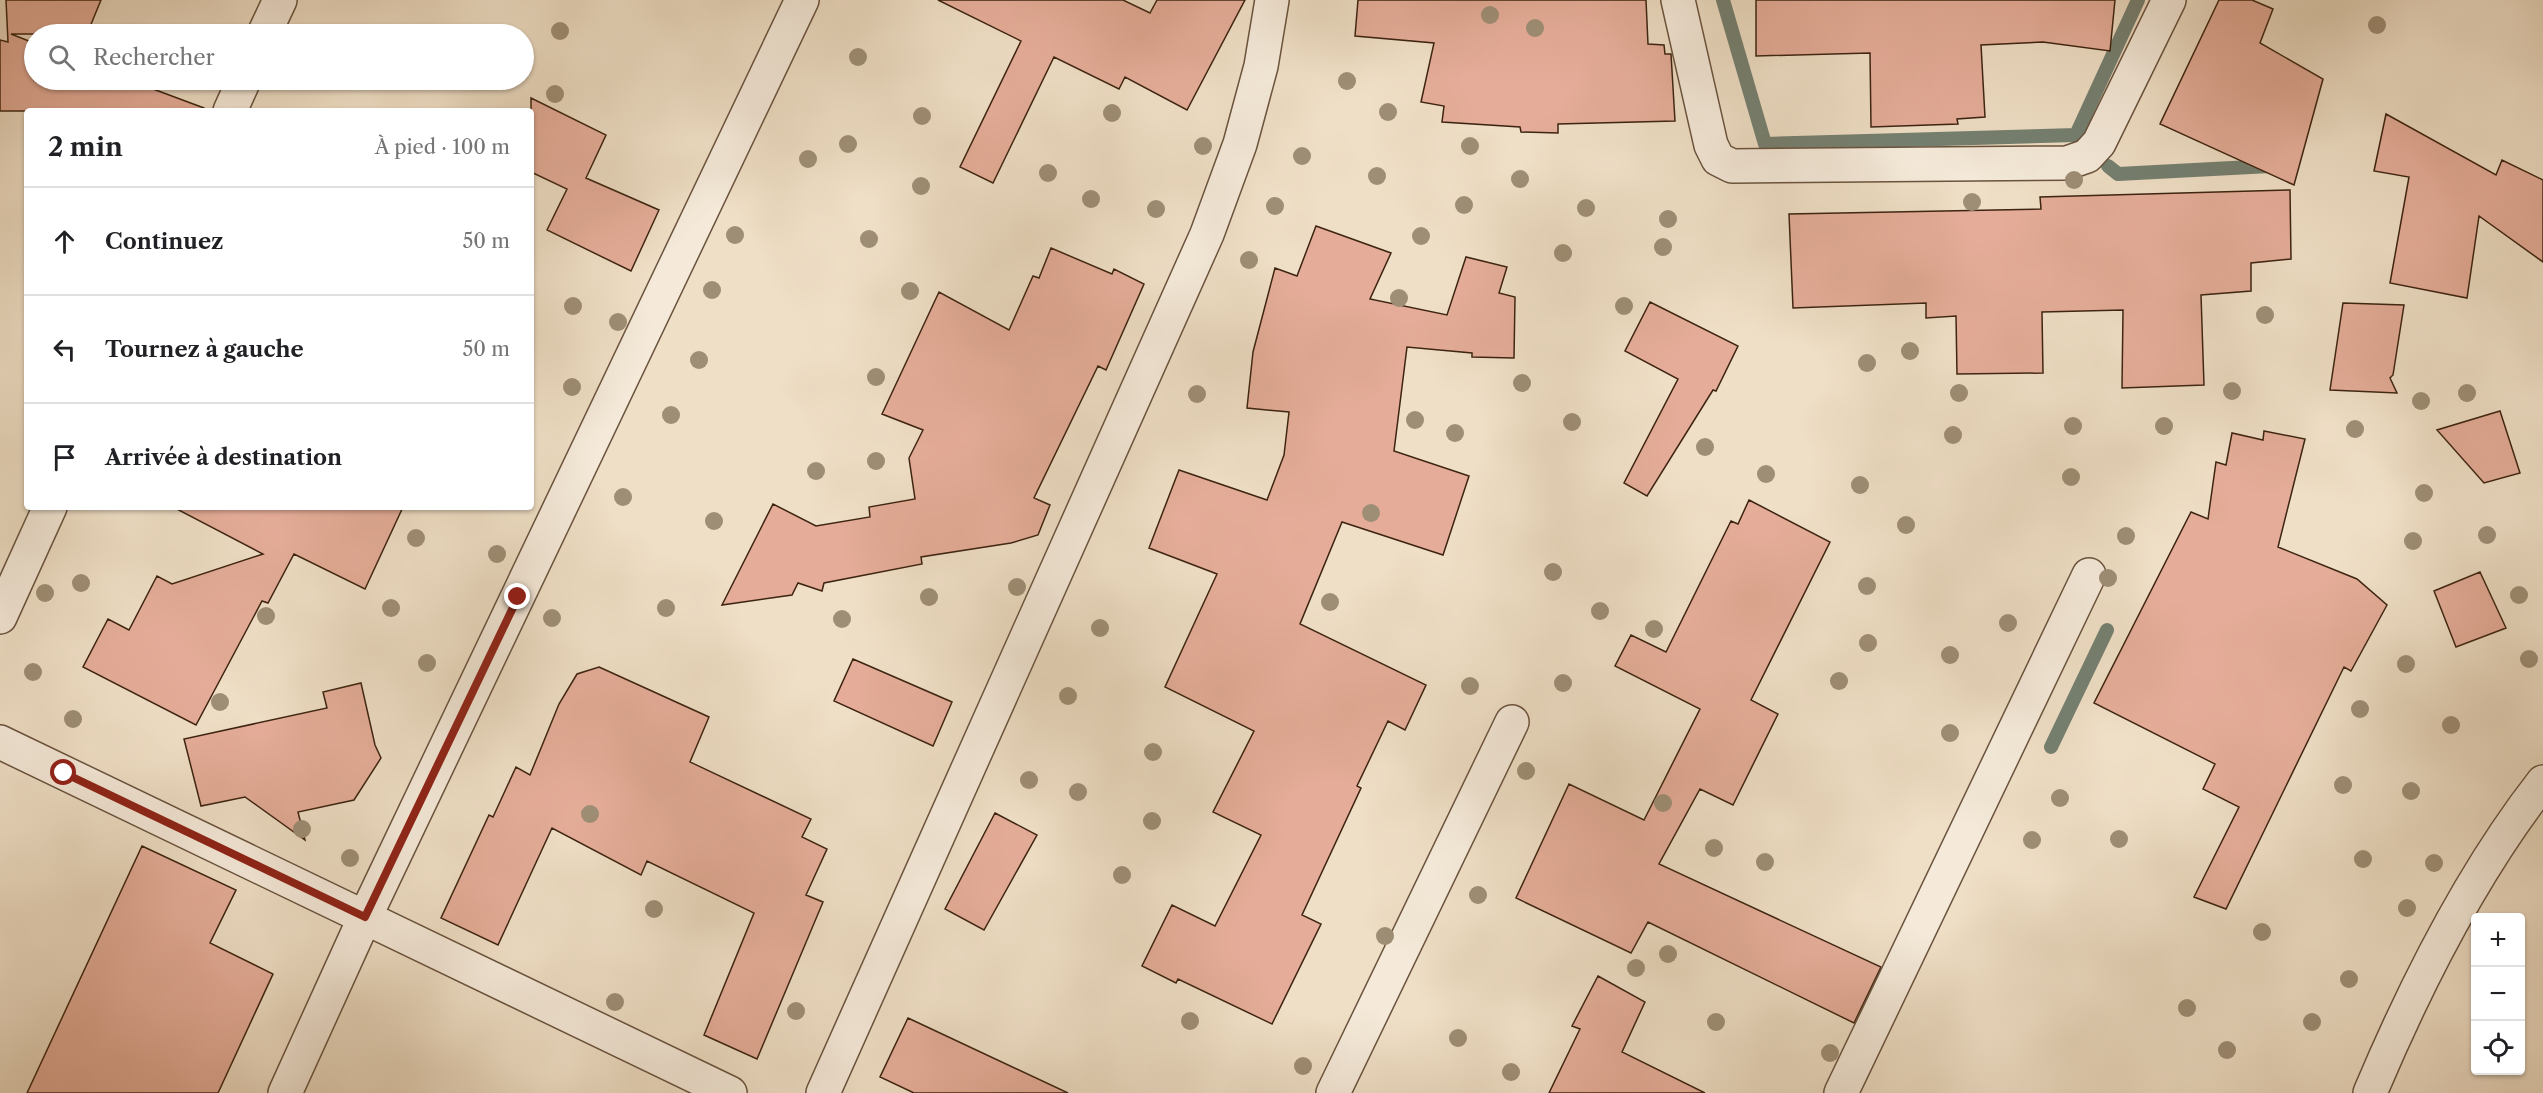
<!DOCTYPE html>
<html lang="fr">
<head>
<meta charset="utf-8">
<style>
	:root { --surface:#fff; --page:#f6f6f6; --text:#202124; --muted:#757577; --line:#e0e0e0 }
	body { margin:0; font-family:"Libre Caslon Text",serif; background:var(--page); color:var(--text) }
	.controls { position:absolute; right:18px; bottom:18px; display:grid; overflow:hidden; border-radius:6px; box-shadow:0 2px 4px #0004 }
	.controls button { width:54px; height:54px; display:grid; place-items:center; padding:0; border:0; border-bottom:2px solid var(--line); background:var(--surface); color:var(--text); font:30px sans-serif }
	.stop { position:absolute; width:18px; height:18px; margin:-14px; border:4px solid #8f2418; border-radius:50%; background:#fff }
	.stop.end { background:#8f2418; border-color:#fff; box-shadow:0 2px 6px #0008 }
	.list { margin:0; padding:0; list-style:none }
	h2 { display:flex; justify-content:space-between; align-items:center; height:78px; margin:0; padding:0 24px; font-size:26px }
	h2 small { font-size:20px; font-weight:400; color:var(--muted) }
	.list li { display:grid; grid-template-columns:39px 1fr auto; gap:18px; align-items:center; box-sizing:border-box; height:108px; padding:0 24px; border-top:2px solid var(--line) }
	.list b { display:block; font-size:22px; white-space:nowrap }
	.list em { font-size:20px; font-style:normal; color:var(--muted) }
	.icon { flex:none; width:33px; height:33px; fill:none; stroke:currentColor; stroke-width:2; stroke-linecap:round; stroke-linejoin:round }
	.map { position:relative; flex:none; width:2543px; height:1093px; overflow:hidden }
	.search { position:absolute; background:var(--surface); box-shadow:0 2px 4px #0004; left:24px; top:24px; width:510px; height:66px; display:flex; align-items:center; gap:15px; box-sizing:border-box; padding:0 21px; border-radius:33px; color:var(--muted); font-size:22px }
	.panel { position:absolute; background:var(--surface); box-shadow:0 2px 4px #0004; left:24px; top:108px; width:510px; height:402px; border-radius:6px }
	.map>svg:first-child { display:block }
</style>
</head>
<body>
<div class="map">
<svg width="2543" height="1093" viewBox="0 0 2543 1093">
	<rect width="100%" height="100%" fill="#efdfc6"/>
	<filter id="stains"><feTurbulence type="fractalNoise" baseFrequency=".00333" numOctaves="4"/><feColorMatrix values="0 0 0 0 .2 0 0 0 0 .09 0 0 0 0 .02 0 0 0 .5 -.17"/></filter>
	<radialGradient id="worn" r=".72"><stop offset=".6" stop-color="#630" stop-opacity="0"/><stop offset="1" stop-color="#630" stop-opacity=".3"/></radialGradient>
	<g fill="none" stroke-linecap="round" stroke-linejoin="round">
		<path stroke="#758071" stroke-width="14" d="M1723 0 1765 144 2076 135 2138 0
			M2108 166 2118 174 2270 166
			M2051 747 2107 630"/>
	</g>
	<path fill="#e5ad99" stroke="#3d2411" stroke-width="1.5" d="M6 0H101L87 34H11L34 43V80H129L204 108 203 111H0V40L8 42Z
		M938 0H1123L1150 13 1157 0H1245L1187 110 1125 77 1119 89 1054 57 993 183 960 167 1021 41Z
		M1358 0H1646L1648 44 1664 45 1665 54H1671L1675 121 1558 124V133L1521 132 1520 127 1442 122 1444 106 1421 102 1434 43 1355 36Z
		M1756 0H2115L2110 51 2043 42 1981 45 1985 117 1957 119 1958 124 1871 127 1870 53 1756 56Z
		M2219 0H2252L2273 9 2260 43 2323 79 2294 185 2160 124Z
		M531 98 606 135 586 178 659 210 631 271 547 230 567 189 531 172Z
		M2386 114 2496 175 2502 160 2543 180V262L2479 216 2467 298 2390 283 2409 177 2374 171Z
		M2290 190 2291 259 2251 263V291L2201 295 2204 385 2122 388 2123 310 2042 312 2043 373 1957 374 1956 316 1926 318V303L1793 308 1789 214 2041 209 2040 197Z
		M1316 226 1391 253 1370 299 1447 315 1466 257 1507 267 1499 293 1515 297 1514 358 1472 357V353L1407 347 1394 451 1469 476 1443 555 1342 522 1300 624 1426 685 1405 730 1388 721 1357 786 1361 788 1302 915 1321 924 1272 1024 1178 979 1176 983 1142 966 1172 905 1215 926 1261 835 1213 812 1254 731 1165 687 1217 574 1149 548 1179 470 1267 500 1284 455 1289 412 1247 408 1253 352 1275 268 1297 276Z
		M1051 248 1112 274 1114 269 1144 284 1106 370 1098 366 1034 498 1050 505 1038 535 1011 543 921 557 922 564 824 583 822 591 798 583 792 595 722 605 773 504 816 526 870 517 869 507 915 499 909 458 923 430 882 414 939 292 1009 330 1033 276 1039 278Z
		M1650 302 1738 346 1716 391 1713 390 1647 496 1624 483 1678 379 1625 351Z
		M2343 303 2404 305 2393 375 2390 378 2397 393 2330 390Z
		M2500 411 2520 473 2484 483 2437 430Z
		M2264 431 2305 439 2278 547 2357 579 2387 605 2351 671 2344 667 2226 909 2194 897 2239 807 2203 789 2215 764 2094 703 2191 512 2208 519 2216 462 2226 465 2232 433 2263 440Z
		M1749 500 1830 542 1751 700 1778 714 1733 805 1700 789 1659 864 1881 967 1854 1023 1648 922 1631 953 1516 898 1569 784 1644 820 1700 709 1615 666 1631 635 1666 652 1731 521 1738 524Z
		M173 507H403L365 589 294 554 268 603 262 601 196 725 83 667 108 619 129 630 157 576 172 584 263 554Z
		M2480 572 2506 628 2456 647 2434 591Z
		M853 659 952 702 933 746 834 701Z
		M599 667 709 717 690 762 811 819 802 837 827 849 806 895 823 902 757 1059 704 1035 754 913 647 861 641 875 552 828 498 945 441 918 489 815 493 817 516 767 530 775 559 704 577 674Z
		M361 683 375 745 381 758 354 800 298 812 305 840 245 797 201 806 184 739 327 708 323 692Z
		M995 813 1037 835 984 930 945 909Z
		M142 846 236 890 210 943 273 974 218 1093H27Z
		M1598 976 1645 1002 1622 1052 1705 1093H1549L1580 1029 1572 1026Z
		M908 1018 1068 1093H914L880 1077Z"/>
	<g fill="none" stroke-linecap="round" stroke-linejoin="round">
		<g stroke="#6a533e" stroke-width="36">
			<path id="minor" d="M1678 0 1711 145 1718 159 1732 166 2067 163 2087 156 2099 143 2169 0
				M264 34 280 0
				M230 111 244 80
				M0 617 50 507
				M0 742 730 1093
				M285 1093 365 917 802 0
				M823 1093 1207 234 1240 144 1261 66 1272 0
				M1333 1093 1512 722
				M1841 1093 2089 575
				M2370 1093C2415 986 2471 874 2543 782"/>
		</g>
		<use href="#minor" stroke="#f5eada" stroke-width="33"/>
	</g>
	<g fill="#9e8e75">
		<circle cx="1490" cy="15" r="9"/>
		<circle cx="2377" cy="25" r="9"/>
		<circle cx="1535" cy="28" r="9"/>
		<circle cx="560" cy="31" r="9"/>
		<circle cx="858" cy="57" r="9"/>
		<circle cx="1347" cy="81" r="9"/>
		<circle cx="555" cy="94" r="9"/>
		<circle cx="1388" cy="112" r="9"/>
		<circle cx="1112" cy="113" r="9"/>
		<circle cx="922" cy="116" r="9"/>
		<circle cx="848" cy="144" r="9"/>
		<circle cx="1203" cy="146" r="9"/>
		<circle cx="1470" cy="146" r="9"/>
		<circle cx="1302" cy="156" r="9"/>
		<circle cx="808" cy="159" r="9"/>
		<circle cx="1048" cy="173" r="9"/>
		<circle cx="1377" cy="176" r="9"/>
		<circle cx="1520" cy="179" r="9"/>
		<circle cx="2074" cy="180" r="9"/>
		<circle cx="921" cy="186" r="9"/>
		<circle cx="1091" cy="199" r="9"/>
		<circle cx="1972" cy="202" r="9"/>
		<circle cx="1464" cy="205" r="9"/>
		<circle cx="1275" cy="206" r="9"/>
		<circle cx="1586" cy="208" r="9"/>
		<circle cx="1156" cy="209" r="9"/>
		<circle cx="1668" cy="219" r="9"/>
		<circle cx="735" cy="235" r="9"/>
		<circle cx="1421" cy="236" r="9"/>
		<circle cx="869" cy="239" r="9"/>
		<circle cx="1663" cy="247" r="9"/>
		<circle cx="1563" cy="253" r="9"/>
		<circle cx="1249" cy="260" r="9"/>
		<circle cx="712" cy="290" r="9"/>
		<circle cx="910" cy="291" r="9"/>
		<circle cx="1399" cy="298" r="9"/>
		<circle cx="573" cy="306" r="9"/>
		<circle cx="1624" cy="306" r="9"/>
		<circle cx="2265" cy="315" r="9"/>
		<circle cx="618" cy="322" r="9"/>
		<circle cx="1910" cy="351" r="9"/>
		<circle cx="699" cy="360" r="9"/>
		<circle cx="1867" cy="363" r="9"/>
		<circle cx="876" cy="377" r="9"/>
		<circle cx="1522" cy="383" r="9"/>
		<circle cx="572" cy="387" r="9"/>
		<circle cx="2232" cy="391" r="9"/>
		<circle cx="1959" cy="393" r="9"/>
		<circle cx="2467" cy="393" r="9"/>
		<circle cx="1197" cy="394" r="9"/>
		<circle cx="2421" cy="401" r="9"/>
		<circle cx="671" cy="415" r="9"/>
		<circle cx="1415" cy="420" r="9"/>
		<circle cx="1572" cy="422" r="9"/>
		<circle cx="2073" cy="426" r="9"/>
		<circle cx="2164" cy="426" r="9"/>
		<circle cx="2355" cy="429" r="9"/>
		<circle cx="1455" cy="433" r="9"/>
		<circle cx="1953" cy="435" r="9"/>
		<circle cx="1705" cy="447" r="9"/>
		<circle cx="876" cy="461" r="9"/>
		<circle cx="816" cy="471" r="9"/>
		<circle cx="1766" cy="474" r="9"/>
		<circle cx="2071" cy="477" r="9"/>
		<circle cx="1860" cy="485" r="9"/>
		<circle cx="2424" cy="493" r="9"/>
		<circle cx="623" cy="497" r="9"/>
		<circle cx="1371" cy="513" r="9"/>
		<circle cx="714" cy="521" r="9"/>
		<circle cx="1906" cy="525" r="9"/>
		<circle cx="2487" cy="535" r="9"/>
		<circle cx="2126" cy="536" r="9"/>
		<circle cx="416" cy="538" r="9"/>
		<circle cx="2413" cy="541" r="9"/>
		<circle cx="497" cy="554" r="9"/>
		<circle cx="1553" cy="572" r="9"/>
		<circle cx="2108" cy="578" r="9"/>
		<circle cx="81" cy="583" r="9"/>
		<circle cx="1867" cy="586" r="9"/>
		<circle cx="1017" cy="587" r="9"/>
		<circle cx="45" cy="593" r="9"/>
		<circle cx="2519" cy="595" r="9"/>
		<circle cx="929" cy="597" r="9"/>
		<circle cx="1330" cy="602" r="9"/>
		<circle cx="391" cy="608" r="9"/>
		<circle cx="666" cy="608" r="9"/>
		<circle cx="1600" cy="611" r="9"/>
		<circle cx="266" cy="616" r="9"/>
		<circle cx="552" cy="618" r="9"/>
		<circle cx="842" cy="619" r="9"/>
		<circle cx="2008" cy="623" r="9"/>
		<circle cx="1100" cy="628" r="9"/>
		<circle cx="1654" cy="629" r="9"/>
		<circle cx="1868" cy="643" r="9"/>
		<circle cx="1950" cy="655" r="9"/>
		<circle cx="2529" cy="659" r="9"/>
		<circle cx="427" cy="663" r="9"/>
		<circle cx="2406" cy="664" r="9"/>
		<circle cx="33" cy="672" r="9"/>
		<circle cx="1839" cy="681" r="9"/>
		<circle cx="1563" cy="683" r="9"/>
		<circle cx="1470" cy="686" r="9"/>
		<circle cx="1068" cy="696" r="9"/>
		<circle cx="220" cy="702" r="9"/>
		<circle cx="2360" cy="709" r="9"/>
		<circle cx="73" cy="719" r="9"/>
		<circle cx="2451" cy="725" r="9"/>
		<circle cx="1950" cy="733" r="9"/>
		<circle cx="1153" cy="752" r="9"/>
		<circle cx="1526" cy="771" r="9"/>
		<circle cx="1029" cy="780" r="9"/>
		<circle cx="2343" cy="785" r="9"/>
		<circle cx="2411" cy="791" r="9"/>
		<circle cx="1078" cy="792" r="9"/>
		<circle cx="2060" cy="798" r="9"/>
		<circle cx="1663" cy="803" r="9"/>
		<circle cx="590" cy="814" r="9"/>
		<circle cx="1152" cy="821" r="9"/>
		<circle cx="302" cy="829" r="9"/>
		<circle cx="2119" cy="839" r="9"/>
		<circle cx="2032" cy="840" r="9"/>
		<circle cx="1714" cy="848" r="9"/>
		<circle cx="350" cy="858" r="9"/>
		<circle cx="2363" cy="859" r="9"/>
		<circle cx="1765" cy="862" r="9"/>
		<circle cx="2434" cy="863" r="9"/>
		<circle cx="1122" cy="875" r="9"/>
		<circle cx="1478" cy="895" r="9"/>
		<circle cx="2407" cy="908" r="9"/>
		<circle cx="654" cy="909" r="9"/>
		<circle cx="2262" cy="932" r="9"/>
		<circle cx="1385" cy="936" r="9"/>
		<circle cx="1668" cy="954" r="9"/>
		<circle cx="1636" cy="968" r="9"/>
		<circle cx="2349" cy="979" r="9"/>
		<circle cx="615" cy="1002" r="9"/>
		<circle cx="2187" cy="1008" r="9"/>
		<circle cx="796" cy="1011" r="9"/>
		<circle cx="1190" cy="1021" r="9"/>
		<circle cx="1716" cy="1022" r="9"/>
		<circle cx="2312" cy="1022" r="9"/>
		<circle cx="1458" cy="1038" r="9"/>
		<circle cx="2227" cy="1050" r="9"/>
		<circle cx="1830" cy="1053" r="9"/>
		<circle cx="1303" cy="1066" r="9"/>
		<circle cx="1511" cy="1072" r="9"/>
	</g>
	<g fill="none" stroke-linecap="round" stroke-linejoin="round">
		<path stroke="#8f2418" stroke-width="8" d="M64 773 365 917 518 597"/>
	</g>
	<rect width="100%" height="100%" filter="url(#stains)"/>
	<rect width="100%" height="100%" fill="url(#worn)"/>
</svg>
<div class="controls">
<button>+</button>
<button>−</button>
<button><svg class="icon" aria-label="locate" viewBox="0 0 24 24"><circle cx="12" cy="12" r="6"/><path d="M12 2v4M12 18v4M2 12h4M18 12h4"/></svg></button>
</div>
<div class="stop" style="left:64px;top:773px"></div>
<div class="stop end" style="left:518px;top:597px"></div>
<div class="search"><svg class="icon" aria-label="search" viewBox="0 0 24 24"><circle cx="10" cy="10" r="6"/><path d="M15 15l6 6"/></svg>Rechercher</div>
<section class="panel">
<h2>2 min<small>À pied · 100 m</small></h2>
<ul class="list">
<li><svg class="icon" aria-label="ahead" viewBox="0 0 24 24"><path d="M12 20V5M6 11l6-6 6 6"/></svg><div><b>Continuez</b></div><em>50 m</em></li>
<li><svg class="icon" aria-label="left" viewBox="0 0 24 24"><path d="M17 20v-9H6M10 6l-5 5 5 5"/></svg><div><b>Tournez à gauche</b></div><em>50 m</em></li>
<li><svg class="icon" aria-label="arrive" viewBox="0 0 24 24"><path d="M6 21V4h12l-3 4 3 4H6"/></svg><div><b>Arrivée à destination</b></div></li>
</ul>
</section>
</div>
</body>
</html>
